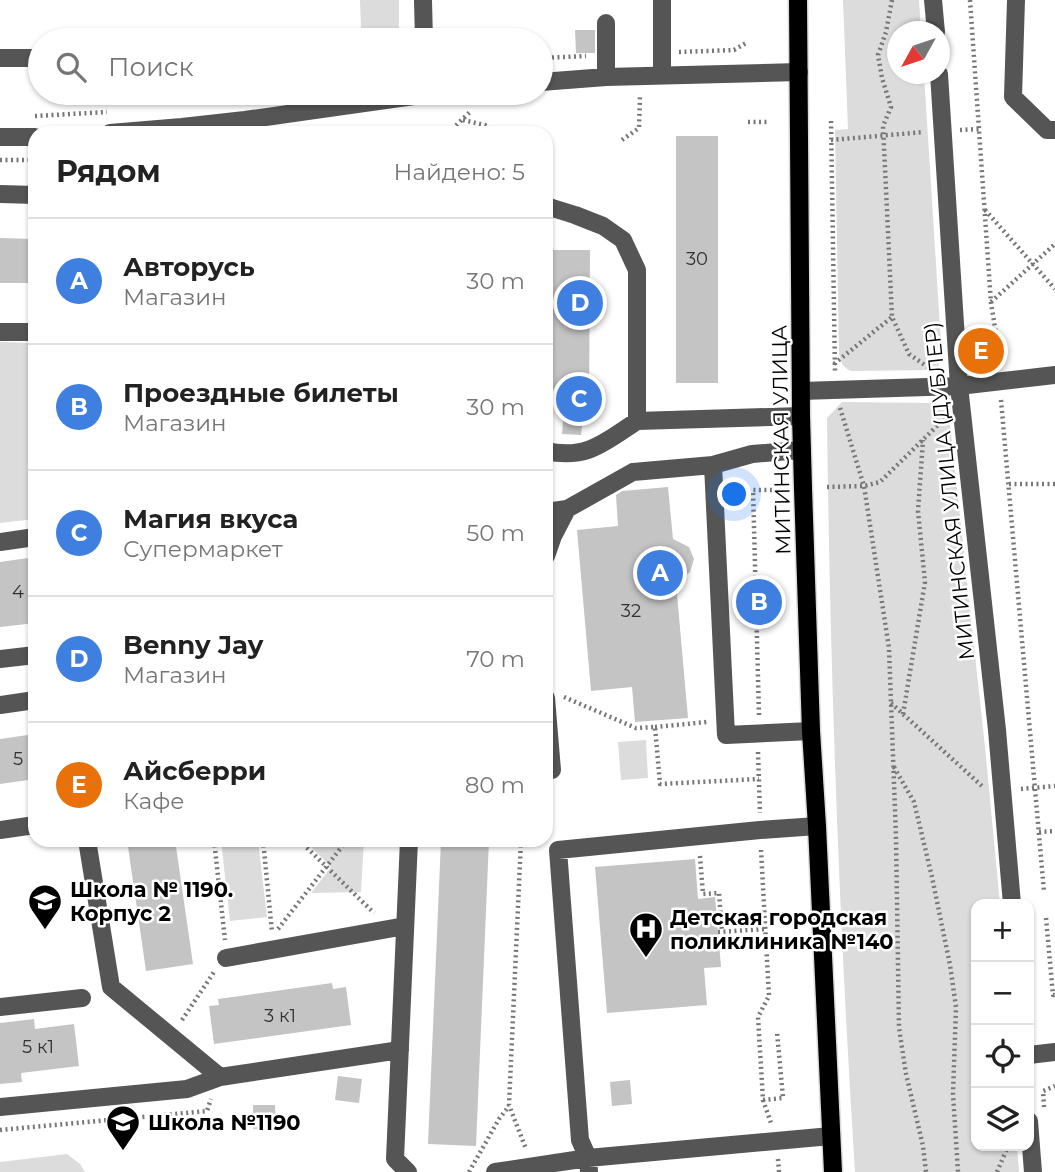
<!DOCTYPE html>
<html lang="ru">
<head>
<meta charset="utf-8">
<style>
	:root { --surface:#fff; --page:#f6f6f6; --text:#222; --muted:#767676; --line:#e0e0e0; --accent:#7c3aed }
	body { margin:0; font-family:Montserrat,sans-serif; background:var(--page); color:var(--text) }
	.controls { position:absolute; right:21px; bottom:21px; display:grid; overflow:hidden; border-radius:14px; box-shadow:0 2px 5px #0004 }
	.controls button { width:63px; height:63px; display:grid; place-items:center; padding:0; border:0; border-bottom:2px solid var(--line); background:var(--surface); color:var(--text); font:35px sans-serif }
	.compass { position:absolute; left:887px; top:21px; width:63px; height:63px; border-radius:50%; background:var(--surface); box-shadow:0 2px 5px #0004; rotate:230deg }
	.you { position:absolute; left:735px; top:495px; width:24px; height:24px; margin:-18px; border:5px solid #fff; border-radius:50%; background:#1a73e8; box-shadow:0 0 0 10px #1a73e833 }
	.badge { display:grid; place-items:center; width:46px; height:46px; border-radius:50%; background:var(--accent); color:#fff; font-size:23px; font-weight:700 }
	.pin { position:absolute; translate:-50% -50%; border:4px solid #fff; box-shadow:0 2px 7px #0006 }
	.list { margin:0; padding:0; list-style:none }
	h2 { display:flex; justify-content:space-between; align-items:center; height:91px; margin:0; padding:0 28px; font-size:30px }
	h2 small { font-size:23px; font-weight:400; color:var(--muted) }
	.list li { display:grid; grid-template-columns:46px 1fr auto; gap:21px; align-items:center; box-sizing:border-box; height:126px; padding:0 28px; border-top:2px solid var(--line) }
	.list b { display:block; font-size:26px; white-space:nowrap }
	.list p { margin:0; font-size:23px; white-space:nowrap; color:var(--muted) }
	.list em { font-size:23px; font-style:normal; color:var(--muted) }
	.icon { flex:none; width:38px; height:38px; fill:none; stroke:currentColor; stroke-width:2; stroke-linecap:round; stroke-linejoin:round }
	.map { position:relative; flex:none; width:1055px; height:1172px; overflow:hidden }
	.search { position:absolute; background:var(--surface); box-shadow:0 2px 5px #0004; left:28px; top:28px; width:525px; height:77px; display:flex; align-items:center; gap:18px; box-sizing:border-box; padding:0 24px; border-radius:38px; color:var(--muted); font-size:26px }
	.panel { position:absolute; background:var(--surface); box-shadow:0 2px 5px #0004; left:28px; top:126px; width:525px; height:721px; border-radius:21px }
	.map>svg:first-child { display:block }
</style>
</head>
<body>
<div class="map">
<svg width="1055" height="1172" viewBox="0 0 1055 1172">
	<rect width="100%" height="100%" fill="#fff"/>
	<path fill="#dcdcdc" d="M360 0H399V28L361 29Z
		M843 0H919L921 31 898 32V74H924L942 359 937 368 932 370 851 371C842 367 841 362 839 353L835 130 848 129Z
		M0 342 35 343V519L0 523Z
		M842 402 935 403 944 407 949 415 985 747 1000 904H976V1146H1017L1019 1172H855C839 921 830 670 827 418Z
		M646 740 648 778 621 780 618 742Z
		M221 840H258L267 917 230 921Z
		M304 840H364L361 892 311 893 331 867Z
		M67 1154 80 1164 85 1172H0V1162Z"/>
	<path fill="#c4c4c4" d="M575 30H595V53H576Z
		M676 136H718V383H676Z
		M0 238 35 239V283H0Z
		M546 250H590L589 407H584L581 435 562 434 564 407H546Z
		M668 487 673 539 689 547 694 559 690 572 676 583 688 718 635 722 632 687 591 691 577 530 618 526 616 495 622 491Z
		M35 557V623L0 627V562Z
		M35 734V779L0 784V739Z
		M127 840H175L193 964 146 971Z
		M441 840H489L476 1146 428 1144Z
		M695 859 698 899 715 897 721 967 704 968 707 1005 607 1013 595 867Z
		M332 983 333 989 346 987 351 1025 214 1044 209 1006 219 1005 218 999Z
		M34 1019 35 1029 74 1024 79 1066 21 1073 22 1082 0 1084V1023Z
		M338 1076 362 1079 359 1103 335 1100Z
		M630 1080 632 1104 612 1106 610 1082Z
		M253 1105H275L276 1128 253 1129Z"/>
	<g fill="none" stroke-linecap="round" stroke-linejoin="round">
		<g stroke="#dbdbdb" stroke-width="21">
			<path id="major" d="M798 0 801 416 803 488 811 731 817 826 833 1172"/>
		</g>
		<path stroke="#777" stroke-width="4.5" stroke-dasharray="2 3.5" stroke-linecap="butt" d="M892 0 886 32 878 55 882 78 891 107 883 126 892 317 909 354 929 368
			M970 0 991 303 1001 364
			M679 52 734 50 746 43
			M541 58 586 56
			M258 96 275 93
			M35 116 107 112
			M463 120 485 125 497 133
			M831 121 835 372
			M748 122H770
			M960 130 979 129
			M448 133 471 111
			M622 140 639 128 640 97
			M831 140 924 132
			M0 160H35
			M985 210 1055 289
			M991 302 1055 244
			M834 364 892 317
			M1001 400 1044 892
			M840 408 864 486 889 648 896 837 899 1028 906 1074 923 1146 926 1172
			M1009 484H1055
			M827 487 864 486 880 482 944 419
			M564 697 636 728 655 727 660 784 759 779
			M891 703 983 787
			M903 714 925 582 918 511 923 440
			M759 715 753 490H775
			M655 727 707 722
			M758 752 760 813
			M894 767 914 802 932 877 950 965 956 1007 953 1094 958 1172
			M1021 789 1055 786
			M1039 832 1055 831
			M214 840 225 940
			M263 840 272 932
			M299 840 374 913
			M521 840 509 1105 526 1149
			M761 850 769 996 758 1017 763 1100 771 1123
			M700 856 703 894 719 893 722 932
			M1046 918 1053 995H1055
			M278 929 347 840
			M718 932 765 929
			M182 1020 214 972
			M763 1100 783 1098 777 1032
			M1044 1107 1043 1091 1055 1086
			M0 1130 207 1111 211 1099
			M778 1159 779 1172
			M469 1172 499 1119 509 1106
			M997 1172 1008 1146"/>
		<path stroke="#555" stroke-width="18" d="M423 0 424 40
			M662 0V75
			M933 0 936 32
			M1016 0 1013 97 1047 130H1055
			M0 58H40
			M939 74 959 386 997 730 1012 904
			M606 77V23
			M541 82 606 77 799 72
			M110 133 182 127 245 120 435 93
			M0 137H35
			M0 194 35 195
			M546 206 575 215 603 226 623 240 637 270V421L801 416
			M0 332H35
			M801 391 959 386 1055 375
			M546 451C587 460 605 442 637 421
			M713 465 726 735 811 731
			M546 512 567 509 633 472 713 465 752 454 802 450
			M0 542 35 537
			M546 556 553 536 567 509
			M0 659 35 655
			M546 698 552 770
			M0 705 35 700
			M0 830 35 825
			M87 840 111 987 220 1077 400 1050
			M226 958 405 926
			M0 1007 82 998
			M1029 1055 1055 1052
			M0 1107 187 1089 220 1077
			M1029 1121 1033 1172
			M408 1172 395 1159 409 840
			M495 1172 588 1158 580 1140 558 850 760 830 817 826
			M589 1172 588 1158 831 1136"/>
		<use href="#major" stroke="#000" stroke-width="18"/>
	</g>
	<defs>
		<g id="school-pin" transform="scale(1.75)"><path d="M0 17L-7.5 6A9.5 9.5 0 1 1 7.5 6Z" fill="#000" stroke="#fff"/><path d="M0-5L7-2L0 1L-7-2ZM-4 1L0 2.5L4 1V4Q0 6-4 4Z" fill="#fff"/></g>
		<g id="hospital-pin" transform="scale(1.75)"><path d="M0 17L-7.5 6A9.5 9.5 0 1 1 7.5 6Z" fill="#000" stroke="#fff"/><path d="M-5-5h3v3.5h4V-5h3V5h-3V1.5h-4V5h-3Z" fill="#fff"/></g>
	</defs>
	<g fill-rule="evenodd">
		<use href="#school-pin" x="45" y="901"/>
		<use href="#hospital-pin" x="646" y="929"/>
		<use href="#school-pin" x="123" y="1122"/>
	</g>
	<g text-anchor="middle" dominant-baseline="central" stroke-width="5" stroke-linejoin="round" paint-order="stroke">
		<g font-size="18" fill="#313131">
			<text x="697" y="259">30</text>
			<text x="18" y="592">4</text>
			<text x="631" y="611">32</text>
			<text x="18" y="759">5</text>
			<text x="280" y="1016">3 к1</text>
			<text x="38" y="1047">5 к1</text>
		</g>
		<g font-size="21" fill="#000" stroke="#fff">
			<text transform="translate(781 440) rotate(-91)">МИТИНСКАЯ УЛИЦА</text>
			<text transform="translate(949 491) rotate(-96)">МИТИНСКАЯ УЛИЦА (ДУБЛЕР)</text>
		</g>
		<g font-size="21" font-weight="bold" fill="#000" stroke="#fff" text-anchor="start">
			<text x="70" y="889">Школа № 1190.<tspan x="70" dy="24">Корпус 2</tspan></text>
			<text x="670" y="917">Детская городская<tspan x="670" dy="24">поликлиника №140</tspan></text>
			<text x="148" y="1122">Школа №1190</text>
		</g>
	</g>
</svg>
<div class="controls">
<button>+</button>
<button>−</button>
<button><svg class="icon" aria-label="locate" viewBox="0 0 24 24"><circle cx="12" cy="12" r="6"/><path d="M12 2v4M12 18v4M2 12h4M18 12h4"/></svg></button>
<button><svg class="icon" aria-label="layers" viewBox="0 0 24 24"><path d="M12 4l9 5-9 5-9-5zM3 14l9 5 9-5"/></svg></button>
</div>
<svg class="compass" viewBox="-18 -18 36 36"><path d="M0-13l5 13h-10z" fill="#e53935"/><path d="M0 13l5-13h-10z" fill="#767676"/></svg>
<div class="you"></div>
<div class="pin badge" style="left:660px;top:573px;background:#3f7fe0">A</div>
<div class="pin badge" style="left:759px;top:602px;background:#3f7fe0">B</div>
<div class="pin badge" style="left:579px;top:399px;background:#3f7fe0">C</div>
<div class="pin badge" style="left:580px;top:303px;background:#3f7fe0">D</div>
<div class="pin badge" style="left:981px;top:351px;background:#e8710a">E</div>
<div class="search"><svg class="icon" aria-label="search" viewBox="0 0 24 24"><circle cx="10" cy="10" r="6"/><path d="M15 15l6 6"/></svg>Поиск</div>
<section class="panel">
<h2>Рядом<small>Найдено: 5</small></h2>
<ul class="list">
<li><span class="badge" style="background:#3f7fe0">A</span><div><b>Авторусь</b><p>Магазин</p></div><em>30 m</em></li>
<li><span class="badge" style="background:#3f7fe0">B</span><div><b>Проездные билеты</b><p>Магазин</p></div><em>30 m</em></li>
<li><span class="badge" style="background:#3f7fe0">C</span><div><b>Магия вкуса</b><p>Супермаркет</p></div><em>50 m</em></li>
<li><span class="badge" style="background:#3f7fe0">D</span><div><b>Benny Jay</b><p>Магазин</p></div><em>70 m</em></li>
<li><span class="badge" style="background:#e8710a">E</span><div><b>Айсберри</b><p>Кафе</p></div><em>80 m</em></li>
</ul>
</section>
</div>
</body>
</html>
